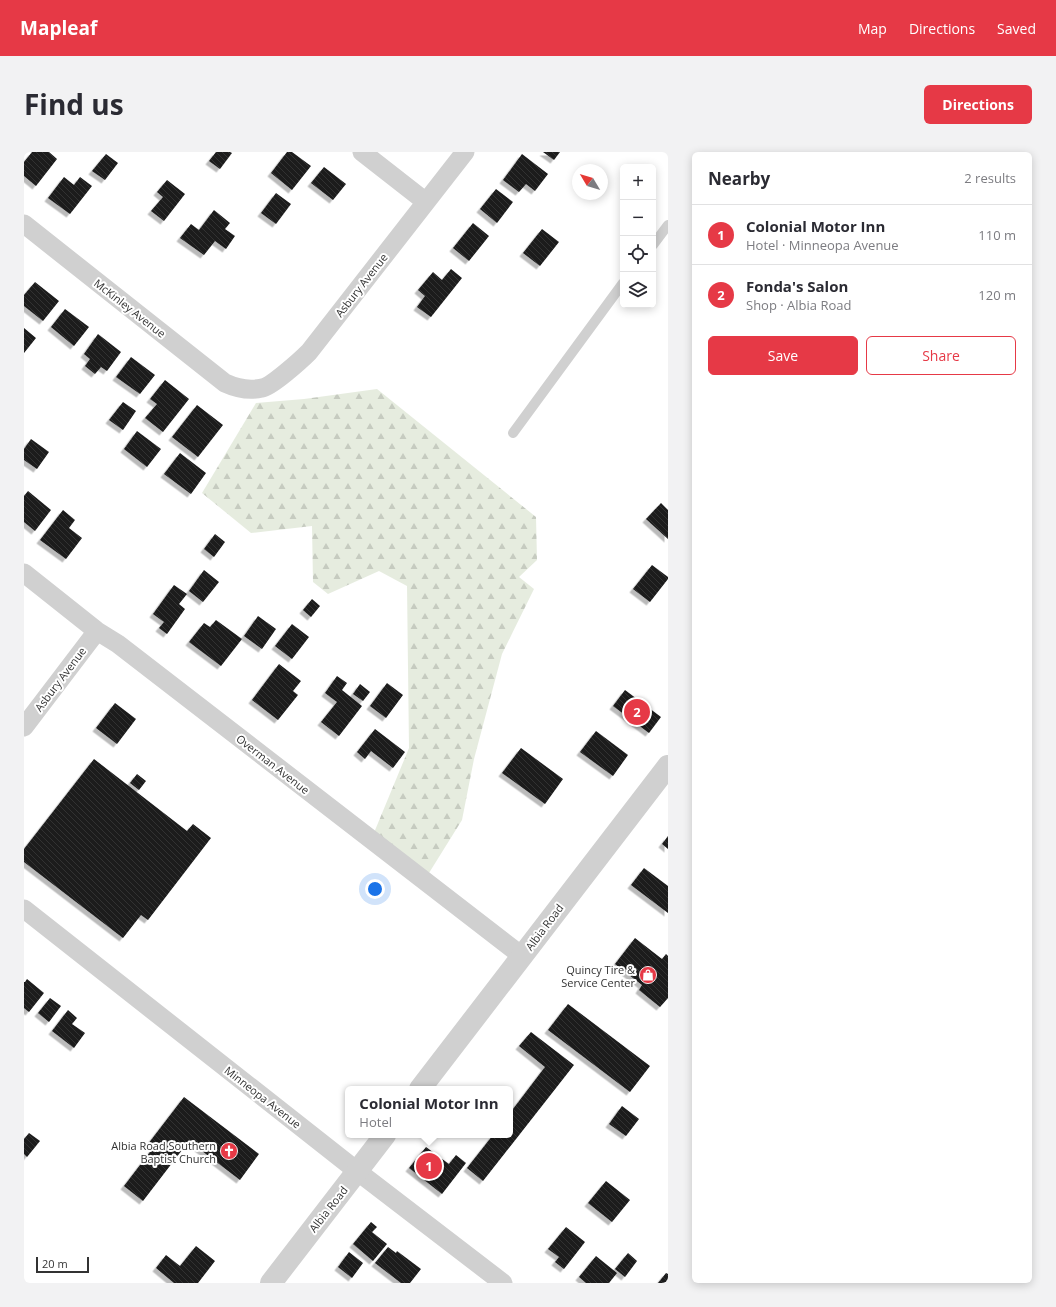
<!DOCTYPE html>
<html lang="en">
<head>
<meta charset="utf-8">
<style>
	:root { --surface:#fff; --page:#f2f2f3; --text:#2b2b33; --muted:#7c7c81; --line:#e1e1e2; --accent:#e63946 }
	body { margin:0; font-family:"Open Sans",sans-serif; background:var(--page); color:var(--text) }
	.controls { position:absolute; right:12px; top:12px; display:grid; overflow:hidden; border-radius:6px; box-shadow:0 2px 10px #0003 }
	.controls button { width:36px; height:36px; display:grid; place-items:center; padding:0; border:0; border-bottom:1px solid var(--line); background:var(--surface); color:var(--text); font:20px sans-serif }
	.compass { position:absolute; left:548px; top:12px; width:36px; height:36px; border-radius:50%; background:var(--surface); box-shadow:0 2px 10px #0003; rotate:308deg }
	.scale { position:absolute; left:12px; bottom:10px; width:53px; box-sizing:border-box; padding-left:4px; border:2px solid #333; border-top:0; font-size:11px; line-height:14px; white-space:nowrap; color:#333; -webkit-text-stroke:3px #fff; paint-order:stroke }
	.you { position:absolute; left:351px; top:737px; width:14px; height:14px; margin:-10px; border:3px solid #fff; border-radius:50%; background:#1a73e8; box-shadow:0 0 0 6px #1a73e833 }
	.badge { display:grid; place-items:center; width:26px; height:26px; border-radius:50%; background:var(--accent); color:#fff; font-size:13px; font-weight:700 }
	.pin { position:absolute; translate:-50% -50%; border:2px solid #fff; box-shadow:0 1px 4px #0006 }
	.popup { position:absolute; left:321px; top:934px; width:168px; height:52px; box-sizing:border-box; display:grid; place-content:center; border-radius:6px; background:var(--surface); filter:drop-shadow(0 1px 3px #0005); font-size:13px; white-space:nowrap; color:var(--muted) }
	.popup b { font-size:15px; color:var(--text) }
	.popup::after { content:''; position:absolute; left:50%; top:100%; margin-left:-8px; border:8px solid transparent; border-top-color:var(--surface) }
	.list { margin:0; padding:0; list-style:none }
	h2 { display:flex; justify-content:space-between; align-items:center; height:52px; margin:0; padding:0 16px; font-size:17px }
	h2 small { font-size:13px; font-weight:400; color:var(--muted) }
	.list li { display:grid; grid-template-columns:26px 1fr auto; gap:12px; align-items:center; box-sizing:border-box; height:60px; padding:0 16px; border-top:1px solid var(--line) }
	.list b { display:block; font-size:15px; white-space:nowrap }
	.list p { margin:0; font-size:13px; white-space:nowrap; color:var(--muted) }
	.list em { font-size:13px; font-style:normal; color:var(--muted) }
	.actions { display:flex; gap:8px; padding:12px 16px }
	.actions a { flex:1; padding:9px 0; border:1px solid var(--accent); border-radius:6px; text-align:center; font-size:14px; color:var(--accent) }
	.actions .main { background:var(--accent); color:#fff }
	.icon { flex:none; width:22px; height:22px; fill:none; stroke:currentColor; stroke-width:2; stroke-linecap:round; stroke-linejoin:round }
	.map { position:relative; flex:none; width:644px; height:1131px; overflow:hidden; border-radius:6px }
	header { display:flex; align-items:center; gap:24px; box-sizing:border-box; height:56px; padding:0 20px; background:var(--accent); color:#fff }
	header strong { font-size:19px }
	nav { display:flex; gap:22px; margin-inline-start:auto; font-size:14px }
	.intro { display:flex; align-items:center; justify-content:space-between; box-sizing:border-box; height:96px; padding:0 24px }
	h1 { margin:0; font-size:28px }
	.button { padding:10px 18px; border-radius:6px; background:var(--accent); color:#fff; font-size:14px; font-weight:700 }
	main { display:flex; gap:24px; padding:0 24px }
	aside { flex:1; background:var(--surface); border-radius:6px; box-shadow:0 2px 10px #0003 }
	.map>svg:first-child { display:block }
</style>
</head>
<body>
<header>
<strong>Mapleaf</strong>
<nav><a>Map</a><a>Directions</a><a>Saved</a></nav>
</header>
<div class="intro"><h1>Find us</h1><a class="button">Directions</a></div>
<main>
<div class="map">
<svg width="644" height="1131" viewBox="0 0 644 1131">
	<defs>
		<pattern id="forest-firs" width="22" height="20" patternUnits="userSpaceOnUse"><rect width="22" height="20" fill="#e6ecdf"/><path d="M5 1l3.5 6h-7zM16 11l3.5 6h-7z" fill="#c6cbc0"/></pattern>
		<pattern id="building-back-hatch" width="6" height="6" patternUnits="userSpaceOnUse"><rect width="6" height="6" fill="#1a1a1a"/><path d="M-1 5l2 2M0 0l6 6M5-1l2 2" fill="none" stroke="#333"/></pattern>
		<filter id="shadow"><feDropShadow dx="-3.5" dy="3.5" stdDeviation="0" flood-color="#0004"/></filter>
	</defs>
	<rect width="100%" height="100%" fill="#fff"/>
	<path fill="url(#forest-firs)" d="M353 237 512 365 513 408 495 425 510 437 478 502 450 607 438 668 400 729 347 688 385 596 383 434 355 419 304 442 289 430 288 374 227 381 178 341 232 251 280 247Z"/>
	<path fill="url(#building-back-hatch)" filter="url(#shadow)" d="M8 0H25L33 7 12 34 0 24V10Z
		M192 0H206L208 1 196 17 185 9Z
		M263 0H268L287 14 268 38 247 21Z
		M519 0H536L530 8Z
		M82 2 94 11 81 28 68 19Z
		M498 2 524 22 511 39 502 32 495 40 479 28Z
		M300 15 322 32 309 48 287 31Z
		M40 25 50 33 56 25 68 34 46 62 24 46Z
		M143 28 161 42 140 69 127 59 139 45 133 40Z
		M472 37 489 50 473 71 456 57Z
		M252 41 267 52 252 72 237 61Z
		M190 58 206 71 201 77 211 84 202 97 191 89 180 103 156 86 167 72 175 78Z
		M449 71 465 84 445 109 429 96Z
		M518 77 535 90 516 114 499 101Z
		M427 117 438 126 407 165 393 155 401 144 394 138 409 120 418 128Z
		M11 130 35 149 19 169 0 154V143Z
		M41 157 65 175 50 194 27 175Z
		M0 176 12 186 0 201Z
		M74 182 97 200 83 219 77 215 71 222 61 214 66 207 60 202Z
		M107 205 131 223 116 242 92 225Z
		M141 228 165 247 139 280 121 266 133 252 126 247Z
		M99 250 112 259 99 278 85 268Z
		M173 253 199 273 174 305 148 285Z
		M113 279 137 297 123 315 100 297Z
		M7 287 25 300 13 317 0 308V297Z
		M156 301 182 321 167 342 140 322Z
		M4 339 27 358 11 379 0 370V344Z
		M637 351 644 358V387L622 367Z
		M39 358 51 368 45 376 58 386 42 407 16 388Z
		M191 382 201 390 190 405 180 397Z
		M628 413 644 425V427L626 450 609 437Z
		M180 418 195 430 179 450 165 439Z
		M150 433 163 442 155 452 161 457 143 482 135 476 140 470 129 462Z
		M288 447 296 454 287 465 279 458Z
		M234 464 252 477 238 497 220 484Z
		M192 468 218 487 197 514 165 490 180 471 186 475Z
		M268 472 285 485 268 507 251 494Z
		M255 512 277 529 269 539 274 543 254 568 228 548Z
		M313 524 323 531 318 538 338 554 315 584 297 570 313 550 301 541Z
		M363 531 379 543 362 566 346 554Z
		M336 532 346 540 339 549 329 542Z
		M601 538 637 565 625 581 589 554Z
		M91 551 112 567 93 592 72 576Z
		M351 577 381 600 369 616 347 599 341 607 333 600Z
		M572 579 604 603 589 624 556 600Z
		M497 596 539 627 521 652 478 621Z
		M70 607 163 679 169 672 187 686 124 768 117 763 99 786 0 710V697Z
		M113 622 122 629 115 638 106 631Z
		M644 684V697L638 692Z
		M620 716 644 734V761L607 733Z
		M611 786 638 807 642 802 644 804V846L636 855 615 838 618 833 591 812Z
		M3 827 20 841 5 860 0 856V830H1Z
		M26 846 37 854 25 870 14 861Z
		M544 852 626 914 606 940 524 878Z
		M44 858 53 866 48 872 61 881 50 896 28 879Z
		M507 880 550 913 459 1029 443 1016 469 983H486V961L521 915 495 894Z
		M160 945 235 1002 216 1028 165 989 119 1049 100 1034 129 996 124 992Z
		M598 954 615 967 602 984 585 972Z
		M5 981 16 989 3 1005 0 1002V987Z
		M402 995 425 1012 432 1003 442 1011 418 1042 385 1016Z
		M582 1029 606 1048 588 1070 564 1051Z
		M347 1070 353 1075 348 1080 363 1092 349 1109 329 1092Z
		M542 1075 561 1090 540 1117 531 1110 535 1105 524 1097Z
		M172 1094 191 1109 174 1131H150L132 1116 142 1103 156 1114Z
		M364 1095 372 1101 373 1099 397 1117 386 1131H377L351 1111Z
		M325 1100 339 1111 328 1126 314 1115Z
		M604 1101 613 1109 601 1125 591 1117Z
		M572 1104 593 1121 585 1131H562L555 1125Z
		M642 1121 644 1122V1131H634Z"/>
	<g fill="none" stroke-linecap="round" stroke-linejoin="round">
		<path stroke="#d0d0d0" stroke-width="10" d="M629 93 644 73
			M489 281 599 131"/>
		<path stroke="#d0d0d0" stroke-width="19" d="M338 0 402 50
			M0 72 201 231C212 236 225 239 238 236 247 235 277 208 285 200L441 0
			M0 421 73 479 94 492 498 804
			M0 575 73 479
			M0 757 333 1019 479 1131"/>
		<path stroke="#d0d0d0" stroke-width="22" d="M396 937 644 614
			M247 1131 361 983"/>
	</g>
	<defs>
		<g id="shop-disc" transform="scale(0.9)"><circle r="9.5" fill="#e63946" stroke="#fff"/><path d="M-5-2.5h2.3a2.7 3.5 0 0 1 5.4 0H5L5.5 6h-11ZM-1.5-2.5h3a1.5 2.3 0 0 0-3 0Z" fill="#fff"/></g>
		<g id="church-disc" transform="scale(0.9)"><circle r="9.5" fill="#e63946" stroke="#fff"/><path d="M-1.2-6h2.4v3.5h3.3v2.4h-3.3V6h-2.4V-.1h-3.3v-2.4h3.3Z" fill="#fff"/></g>
	</defs>
	<g fill-rule="evenodd">
		<use href="#shop-disc" x="624" y="823"/>
		<use href="#church-disc" x="205" y="999"/>
	</g>
	<g text-anchor="middle" dominant-baseline="central" stroke-width="4" stroke-linejoin="round" paint-order="stroke">
		<g font-size="11" fill="#333" stroke="#fff">
			<text transform="translate(337 133) rotate(-52)">Asbury Avenue</text>
			<text transform="translate(106 156) rotate(38)">McKinley Avenue</text>
			<text transform="translate(36 527) rotate(-53)">Asbury Avenue</text>
			<text transform="translate(249 612) rotate(38)">Overman Avenue</text>
			<text transform="translate(520 775) rotate(-53)">Albia Road</text>
			<text transform="translate(239 945) rotate(38)">Minneopa Avenue</text>
			<text transform="translate(304 1057) rotate(-52)">Albia Road</text>
		</g>
		<g font-size="11" fill="#333" stroke="#fff" text-anchor="end">
			<text x="611" y="817">Quincy Tire &amp;<tspan x="611" dy="13">Service Center</tspan></text>
			<text x="192" y="993">Albia Road Southern<tspan x="192" dy="13">Baptist Church</tspan></text>
		</g>
	</g>
</svg>
<div class="controls">
<button>+</button>
<button>−</button>
<button><svg class="icon" aria-label="locate" viewBox="0 0 24 24"><circle cx="12" cy="12" r="6"/><path d="M12 2v4M12 18v4M2 12h4M18 12h4"/></svg></button>
<button><svg class="icon" aria-label="layers" viewBox="0 0 24 24"><path d="M12 4l9 5-9 5-9-5zM3 14l9 5 9-5"/></svg></button>
</div>
<svg class="compass" viewBox="-18 -18 36 36"><path d="M0-13l5 13h-10z" fill="#e53935"/><path d="M0 13l5-13h-10z" fill="#7c7c81"/></svg>
<div class="scale">20 m</div>
<div class="you"></div>
<div class="pin badge" style="left:405px;top:1014px">1</div>
<div class="popup"><b>Colonial Motor Inn</b>Hotel</div>
<div class="pin badge" style="left:613px;top:560px">2</div>
</div>
<aside>
<h2>Nearby<small>2 results</small></h2>
<ul class="list">
<li><span class="badge">1</span><div><b>Colonial Motor Inn</b><p>Hotel · Minneopa Avenue</p></div><em>110 m</em></li>
<li><span class="badge">2</span><div><b>Fonda's Salon</b><p>Shop · Albia Road</p></div><em>120 m</em></li>
</ul>
<div class="actions"><a class="main">Save</a><a>Share</a></div>
</aside>
</main>
</body>
</html>
